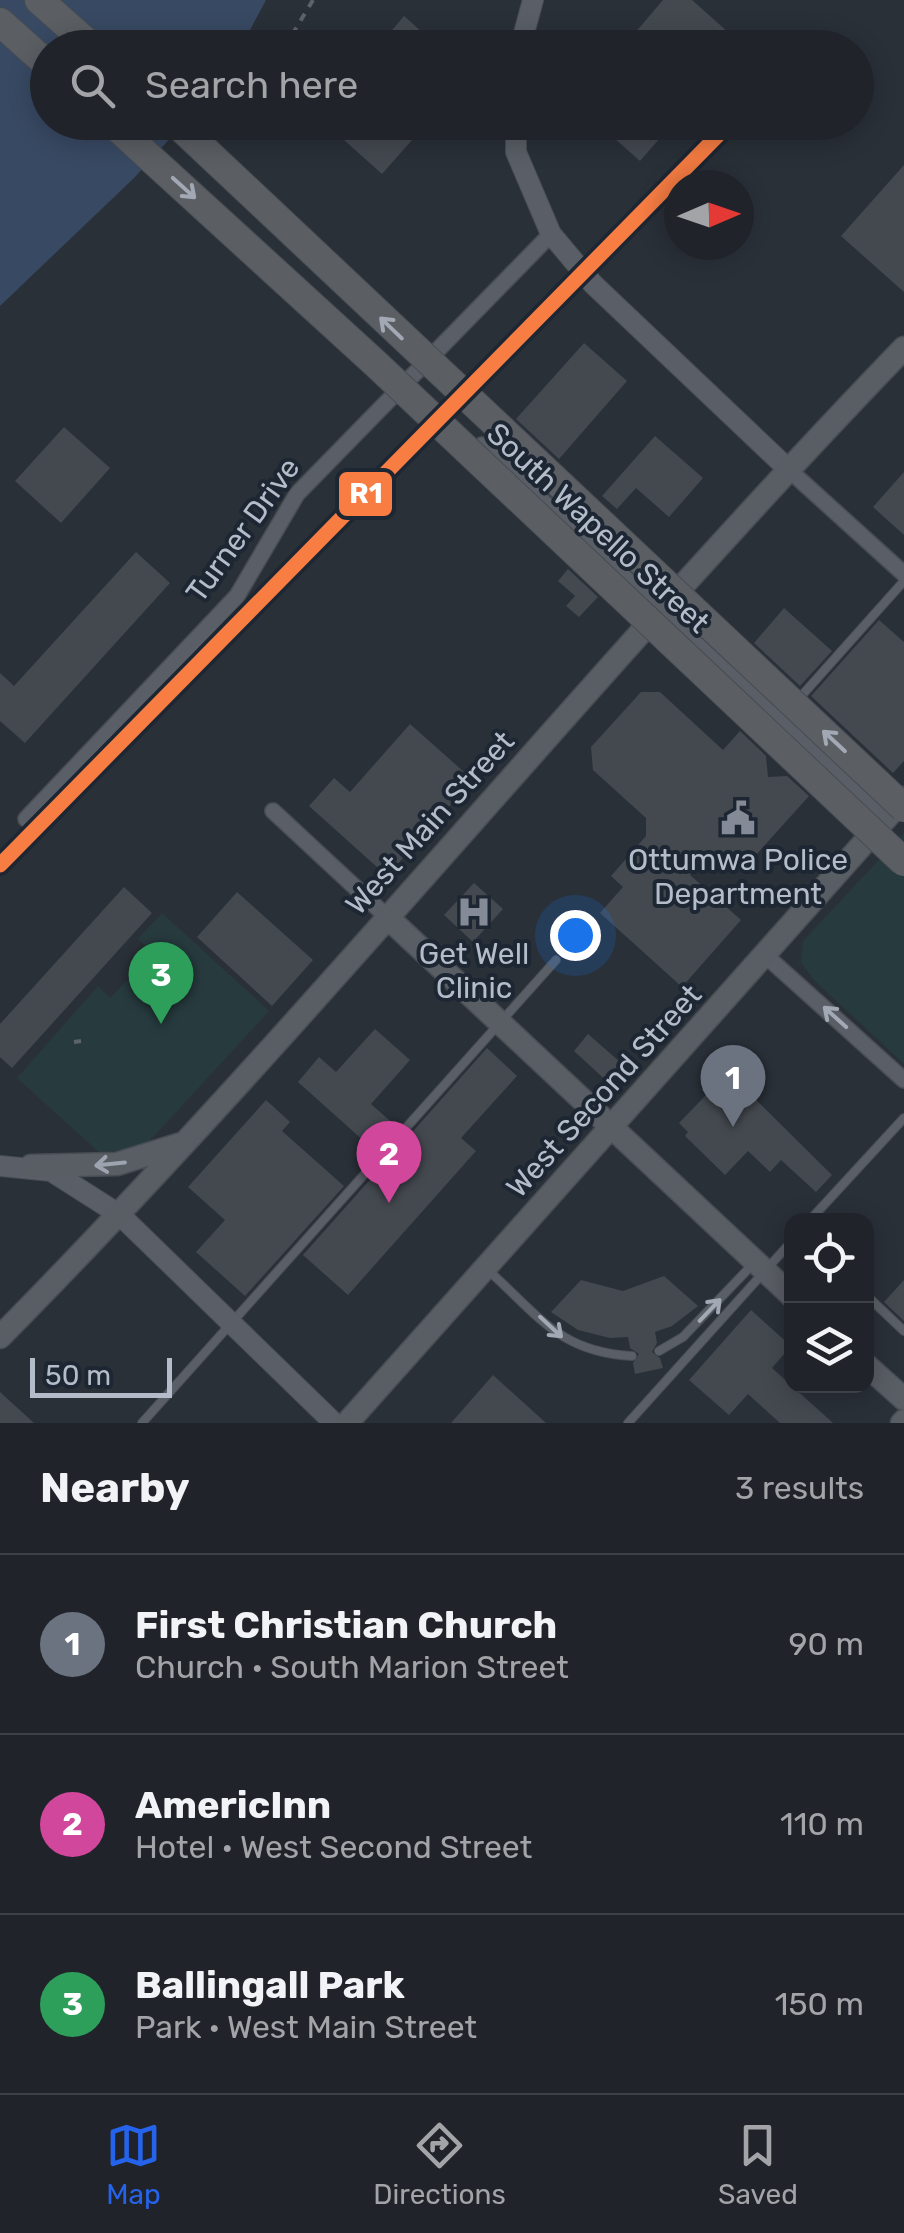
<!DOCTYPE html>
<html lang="en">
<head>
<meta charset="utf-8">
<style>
	:root { --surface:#20242a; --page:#282c32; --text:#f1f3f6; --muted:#a2a4a8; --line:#3d4147; --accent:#2563eb }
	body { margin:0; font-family:Rubik,sans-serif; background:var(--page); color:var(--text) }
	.controls { position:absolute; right:30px; bottom:30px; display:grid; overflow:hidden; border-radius:20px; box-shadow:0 5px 25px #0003 }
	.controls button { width:90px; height:90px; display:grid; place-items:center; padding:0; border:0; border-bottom:2px solid var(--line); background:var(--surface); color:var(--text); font:50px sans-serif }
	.compass { position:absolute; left:664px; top:170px; width:90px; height:90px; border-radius:50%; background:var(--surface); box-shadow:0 5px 25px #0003; rotate:88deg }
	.scale { position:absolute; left:30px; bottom:25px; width:142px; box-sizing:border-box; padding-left:10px; border:5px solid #b4bcc9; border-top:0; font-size:28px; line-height:35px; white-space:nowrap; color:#b4bcc9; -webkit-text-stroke:8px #1d2633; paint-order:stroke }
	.you { position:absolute; left:575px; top:935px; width:35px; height:35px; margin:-25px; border:8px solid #fff; border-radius:50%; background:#1a73e8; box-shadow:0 0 0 15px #1a73e833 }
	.badge { display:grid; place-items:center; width:65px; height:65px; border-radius:50%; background:var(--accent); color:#fff; font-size:32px; font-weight:700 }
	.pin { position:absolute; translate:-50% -82px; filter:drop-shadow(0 2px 5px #0008) }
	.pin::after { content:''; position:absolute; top:52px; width:35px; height:30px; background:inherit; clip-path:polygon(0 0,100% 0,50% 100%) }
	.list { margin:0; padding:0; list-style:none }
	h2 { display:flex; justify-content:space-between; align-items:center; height:130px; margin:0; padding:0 40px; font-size:42px }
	h2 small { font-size:32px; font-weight:400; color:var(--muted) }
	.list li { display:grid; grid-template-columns:65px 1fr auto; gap:30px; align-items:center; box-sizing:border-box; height:180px; padding:0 40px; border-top:2px solid var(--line) }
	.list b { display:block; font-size:38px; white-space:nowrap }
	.list p { margin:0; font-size:32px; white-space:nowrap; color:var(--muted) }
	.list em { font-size:32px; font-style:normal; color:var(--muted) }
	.icon { flex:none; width:55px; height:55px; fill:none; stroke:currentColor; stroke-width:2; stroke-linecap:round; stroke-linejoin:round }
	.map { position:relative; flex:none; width:904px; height:1423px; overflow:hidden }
	.search { position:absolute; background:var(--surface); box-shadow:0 5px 25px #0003; left:30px; right:30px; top:30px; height:110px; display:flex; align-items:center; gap:25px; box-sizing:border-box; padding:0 35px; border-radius:55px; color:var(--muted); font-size:38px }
	.sheet { height:670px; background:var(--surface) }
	nav { display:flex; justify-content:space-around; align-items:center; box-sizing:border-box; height:140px; border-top:2px solid var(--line); background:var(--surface); font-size:28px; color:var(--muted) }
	nav a { display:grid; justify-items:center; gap:5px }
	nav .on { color:var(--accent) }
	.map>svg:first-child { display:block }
</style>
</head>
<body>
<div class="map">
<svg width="904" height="1423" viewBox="0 0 904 1423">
	<rect width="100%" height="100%" fill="#2a3038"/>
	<path fill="#273a3e" d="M904 833V1064L814 980 801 962 803 941Z
		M162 913 269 1011 144 1147 100 1153 17 1078 98 986 110 998 153 953 138 939Z"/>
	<path fill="#384963" d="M0 0H266L241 47 48 48V122L184 123 134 178 0 306Z"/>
	<path fill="#444950" d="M663 0H692L746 48H622Z
		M404 16 440 48H377Z
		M324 122H428L382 174Z
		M596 122H674L640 161Z
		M904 165V292L841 236Z
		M584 343 627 381 559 459 516 419Z
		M64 427 110 468 61 523 15 481Z
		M655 436 703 478 669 517 636 488 617 509 602 496Z
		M904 472V535L873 507Z
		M136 552 170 583 25 743 0 721V673L14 686Z
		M568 569 598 597 579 617 566 606 575 596 558 581Z
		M784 608 832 651 800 686 754 643Z
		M879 620 904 642V761L893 773 811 696Z
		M641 692H660L723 750 740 731 766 756 768 777 787 776 809 796 746 866 710 852 690 875 741 920 682 987 600 913 623 887 611 876 646 836V818L593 770 591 747Z
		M410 724 473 780 387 876 309 806 334 778 350 792Z
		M474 883 503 909 473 942 444 915Z
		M124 887 152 913 12 1068 0 1057V1024Z
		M237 892 313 960 272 1006 197 937Z
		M375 1029 410 1060 371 1104 397 1127 375 1151 298 1082 319 1057 336 1072Z
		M588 1034 628 1069 612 1086 574 1051Z
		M487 1048 517 1076 461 1138 476 1151 348 1295 303 1255Z
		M720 1071 725 1076 728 1072 832 1175 816 1192 781 1160 770 1172 748 1151 725 1175 685 1136 688 1132 679 1123 706 1095 702 1090Z
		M266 1100 290 1122 282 1131 344 1186 245 1296 196 1252 225 1220 188 1187Z
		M664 1276 698 1306 672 1326 655 1332 657 1343 652 1352 660 1358 663 1368 635 1374 633 1363 639 1354 630 1348 628 1337 610 1338 578 1330 551 1312 581 1280 623 1291Z
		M904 1280V1321L884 1302Z
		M751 1310 791 1346 772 1368 833 1423H780L748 1394 729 1415 689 1380Z
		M493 1375 546 1423H451Z
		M0 1392 34 1423H0Z"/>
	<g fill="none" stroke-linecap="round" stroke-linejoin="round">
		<g stroke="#484c53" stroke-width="10">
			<path id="service" d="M779 721 904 581
				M810 1220 904 1118
				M489 1271C539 1316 560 1352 632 1356
				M866 1295 904 1331
				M659 1351 683 1337 754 1263
				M142 1423 556 960
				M628 1423 792 1241"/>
		</g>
		<g stroke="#484c53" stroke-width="18">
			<path id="minor" d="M482 445 884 818
				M788 469 904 574
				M273 811 386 916
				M26 819 237 596 297 494 551 234
				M765 955 904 1080"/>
		</g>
		<g stroke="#484c53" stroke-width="22">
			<path id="tertiary" d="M520 48 533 0
				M516 122V152L551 234 593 284 788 469
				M0 1166 51 1171 120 1215 334 1423"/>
		</g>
		<g stroke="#484c53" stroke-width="25">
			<path id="secondary" d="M386 916 792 1296
				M31 1166 117 1164 181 1144
				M0 1337C314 1019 594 669 904 348
				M866 1365 904 1399
				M347 1423 904 798
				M902 1423 904 1421"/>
		</g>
		<g stroke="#474c53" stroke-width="30">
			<path id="trunk" d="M39 0 93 48
				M0 22 48 65"/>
		</g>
		<path stroke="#5d636a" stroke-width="4" stroke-dasharray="8 8" stroke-linecap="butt" d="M284 48 313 0
			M220 134 229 122
			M74 1042 81 1041"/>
		<use href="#service" stroke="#5a5e66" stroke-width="8"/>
		<use href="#minor" stroke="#5a5e66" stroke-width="15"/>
		<use href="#tertiary" stroke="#5a5e66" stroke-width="20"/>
		<use href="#secondary" stroke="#595d64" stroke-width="22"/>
		<use href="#trunk" stroke="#5b5f64" stroke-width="28"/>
		<g stroke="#474c53" stroke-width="30" stroke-linecap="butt">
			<path id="trunk-bridge" d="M111 122 376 364 904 862
				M175 122 904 808"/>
		</g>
		<use href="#trunk-bridge" stroke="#5b5f64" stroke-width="28"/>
		<g stroke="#1d2633" stroke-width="22">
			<path id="rail-1" d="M0 865 731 122"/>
		</g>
		<use href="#rail-1" stroke="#f77d43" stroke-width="15"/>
	</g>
	<defs><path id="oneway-shaft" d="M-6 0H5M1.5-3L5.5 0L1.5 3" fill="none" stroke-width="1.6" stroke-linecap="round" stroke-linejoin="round" transform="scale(2.5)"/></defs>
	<g stroke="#a2a9b5">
		<use href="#oneway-shaft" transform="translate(184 188) rotate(42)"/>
		<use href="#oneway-shaft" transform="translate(391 328) rotate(-136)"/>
		<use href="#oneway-shaft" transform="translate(834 741) rotate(-137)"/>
		<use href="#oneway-shaft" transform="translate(835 1017) rotate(-138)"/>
		<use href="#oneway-shaft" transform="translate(710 1310) rotate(-46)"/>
		<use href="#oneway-shaft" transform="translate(551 1327) rotate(43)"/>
	</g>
	<use stroke="#9da4b0" href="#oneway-shaft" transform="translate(110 1164) rotate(174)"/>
	<defs>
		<g id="civic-bare" transform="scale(2.7)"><path d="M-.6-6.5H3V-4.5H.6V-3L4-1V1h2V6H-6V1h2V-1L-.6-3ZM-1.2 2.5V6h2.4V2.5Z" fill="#848b96" stroke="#1d2633" stroke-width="2.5" paint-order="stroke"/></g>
		<g id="hospital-bare" transform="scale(2.7)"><path d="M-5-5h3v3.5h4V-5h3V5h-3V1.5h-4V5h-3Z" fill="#848b96" stroke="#1d2633" stroke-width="2.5" paint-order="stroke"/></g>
	</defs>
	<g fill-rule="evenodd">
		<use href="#civic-bare" x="738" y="818"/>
		<use href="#hospital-bare" x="474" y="912"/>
	</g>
	<g text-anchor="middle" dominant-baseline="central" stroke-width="8" stroke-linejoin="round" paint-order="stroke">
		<g font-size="30" fill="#b4bcc9" stroke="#1d2633">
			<text transform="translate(598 528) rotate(43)">South Wapello Street</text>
			<text transform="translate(243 530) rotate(-54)">Turner Drive</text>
			<text transform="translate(430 823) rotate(-48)">West Main Street</text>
			<text transform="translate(604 1091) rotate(-48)">West Second Street</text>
		</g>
		<g font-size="30" fill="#b4bcc9" stroke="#1d2633">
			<text x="738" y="860">Ottumwa Police<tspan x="738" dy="34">Department</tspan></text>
			<text x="474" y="954">Get Well<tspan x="474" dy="34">Clinic</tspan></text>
		</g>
	</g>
	<rect stroke="#1d2633" stroke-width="4" x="337" y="470" width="57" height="48" rx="10" fill="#f77d43"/>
	<g font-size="28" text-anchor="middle" font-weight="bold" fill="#fff">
		<text x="366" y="503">R1</text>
	</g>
</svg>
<div class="controls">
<button><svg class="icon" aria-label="locate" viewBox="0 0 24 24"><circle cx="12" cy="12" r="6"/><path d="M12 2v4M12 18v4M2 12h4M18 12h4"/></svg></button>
<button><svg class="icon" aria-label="layers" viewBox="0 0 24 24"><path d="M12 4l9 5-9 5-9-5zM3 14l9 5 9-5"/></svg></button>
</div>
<svg class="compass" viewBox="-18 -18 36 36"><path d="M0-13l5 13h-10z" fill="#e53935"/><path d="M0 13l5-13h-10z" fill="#a2a4a8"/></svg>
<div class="scale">50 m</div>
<div class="you"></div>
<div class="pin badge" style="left:733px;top:1127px;background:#6b7280">1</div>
<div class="pin badge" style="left:389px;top:1203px;background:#d1479c">2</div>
<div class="pin badge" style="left:161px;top:1024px;background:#2e9e5b">3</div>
<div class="search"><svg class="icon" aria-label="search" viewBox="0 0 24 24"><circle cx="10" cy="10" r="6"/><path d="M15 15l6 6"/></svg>Search here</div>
</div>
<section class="sheet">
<h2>Nearby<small>3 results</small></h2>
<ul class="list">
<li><span class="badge" style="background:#6b7280">1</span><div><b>First Christian Church</b><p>Church · South Marion Street</p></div><em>90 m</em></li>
<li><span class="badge" style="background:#d1479c">2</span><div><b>AmericInn</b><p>Hotel · West Second Street</p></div><em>110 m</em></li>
<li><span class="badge" style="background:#2e9e5b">3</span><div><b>Ballingall Park</b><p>Park · West Main Street</p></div><em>150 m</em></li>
</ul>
</section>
<nav>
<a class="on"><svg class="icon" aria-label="map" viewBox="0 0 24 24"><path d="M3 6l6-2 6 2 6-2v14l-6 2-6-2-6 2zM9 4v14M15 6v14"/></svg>Map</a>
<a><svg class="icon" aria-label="directions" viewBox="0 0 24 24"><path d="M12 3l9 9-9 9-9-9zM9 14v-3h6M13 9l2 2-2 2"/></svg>Directions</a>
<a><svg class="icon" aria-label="saved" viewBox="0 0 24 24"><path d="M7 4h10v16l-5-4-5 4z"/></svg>Saved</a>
</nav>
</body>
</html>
